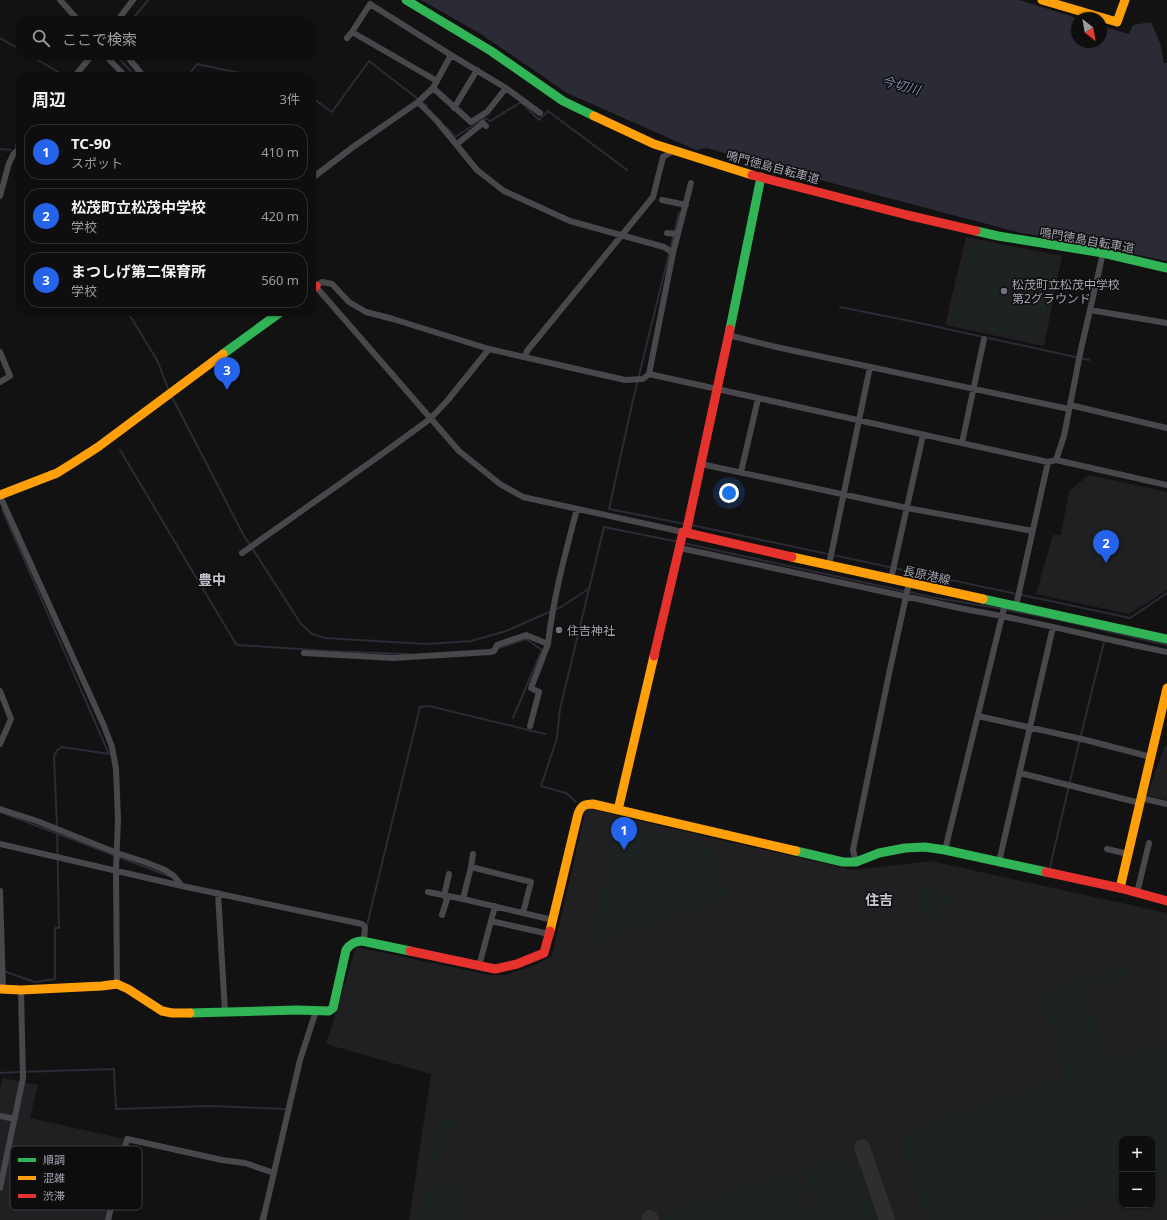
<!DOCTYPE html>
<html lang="ja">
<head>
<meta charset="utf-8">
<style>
	:root { --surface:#0e0e0e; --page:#171717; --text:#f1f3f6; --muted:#9b9c9e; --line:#2e2e2e; --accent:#2563eb }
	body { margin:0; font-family:"Noto Sans","Noto Sans JP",sans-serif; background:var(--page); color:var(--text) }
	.controls { position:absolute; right:12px; bottom:12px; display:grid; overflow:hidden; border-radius:8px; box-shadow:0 1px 3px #0004 }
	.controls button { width:36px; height:36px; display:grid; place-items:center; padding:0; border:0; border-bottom:1px solid var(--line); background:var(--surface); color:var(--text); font:20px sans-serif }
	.compass { position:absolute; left:1071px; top:12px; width:36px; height:36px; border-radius:50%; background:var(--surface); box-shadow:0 1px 3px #0004; rotate:149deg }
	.you { position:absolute; left:729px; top:493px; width:14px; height:14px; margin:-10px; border:3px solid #fff; border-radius:50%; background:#1a73e8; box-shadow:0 0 0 6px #1a73e833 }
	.badge { display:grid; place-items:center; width:26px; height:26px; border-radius:50%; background:var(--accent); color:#fff; font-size:13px; font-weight:700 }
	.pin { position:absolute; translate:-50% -33px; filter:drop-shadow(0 1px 2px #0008) }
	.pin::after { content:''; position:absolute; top:21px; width:14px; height:12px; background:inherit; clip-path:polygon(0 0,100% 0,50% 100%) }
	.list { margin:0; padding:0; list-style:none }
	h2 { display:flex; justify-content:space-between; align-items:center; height:52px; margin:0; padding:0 16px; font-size:17px }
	h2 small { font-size:13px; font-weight:400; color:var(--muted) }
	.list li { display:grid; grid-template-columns:26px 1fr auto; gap:12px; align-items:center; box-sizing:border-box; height:56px; margin:0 8px 8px; padding:0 8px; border:1px solid var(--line); border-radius:16px }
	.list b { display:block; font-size:15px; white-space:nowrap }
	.list p { margin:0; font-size:13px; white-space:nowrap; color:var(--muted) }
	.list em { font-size:13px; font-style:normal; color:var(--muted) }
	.icon { flex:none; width:22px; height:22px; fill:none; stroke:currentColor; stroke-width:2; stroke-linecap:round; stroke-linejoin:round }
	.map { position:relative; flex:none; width:1167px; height:1220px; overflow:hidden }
	.search { position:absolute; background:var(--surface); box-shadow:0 1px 3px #0004; left:16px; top:16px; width:300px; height:44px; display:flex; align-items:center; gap:10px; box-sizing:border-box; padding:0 14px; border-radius:16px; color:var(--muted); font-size:15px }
	.panel { position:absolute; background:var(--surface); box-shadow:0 1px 3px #0004; left:16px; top:72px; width:300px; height:244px; border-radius:16px }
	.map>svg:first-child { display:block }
</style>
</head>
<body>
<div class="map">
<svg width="1167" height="1220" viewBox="0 0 1167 1220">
	<rect width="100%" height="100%" fill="#131213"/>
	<path fill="#201f21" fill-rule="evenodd" d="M966 237 1062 256 1044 346 945 325Z
		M1089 475 1167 492V590L1129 614 1036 594 1053 535H1061L1069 491Z
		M1165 745 1167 746V800L1147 795Z
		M586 808 721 840 853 870 931 861 1167 913V1220H409L431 1074 326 1044 356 947 489 975H505L533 966 552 956ZM1122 1139H1152V1205H1122Z
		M3 1078 38 1085 30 1118 124 1139 105 1220H0V1089Z"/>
	<path fill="#1d2320" d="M970 241 1057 260 1040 335 1033 339 950 324Z
		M640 829 705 846C719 857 722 878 728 895L723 900 593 944 591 938 613 839Z
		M922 887 951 894 945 920 916 914Z
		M1130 962C1132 967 1130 971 1127 974L1084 989 1109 1064 1162 1045H1167V1178L1152 1183V1139H1122V1193L1041 1220H926L903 1150 902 1143 904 1137 911 1130 1067 1078 1038 993Z
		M450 1117 454 1118 459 1131 456 1134 453 1130 439 1140 442 1158 431 1162 425 1194 455 1183 468 1220H418L435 1135C438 1126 441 1120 450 1117Z
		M839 1156C861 1156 870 1203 875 1220H663L668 1213 795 1171 802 1192C794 1206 808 1216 816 1206 822 1197 810 1193 808 1187 805 1182 804 1175 802 1169Z"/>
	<path fill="#2a2b35" d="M421 0H1019L1077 18V42H1101V26L1129 34 1133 25 1151 22 1160 43 1164 63H1167V261L1066 240 1021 233 794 173 707 148 696 150 567 93 481 34Z"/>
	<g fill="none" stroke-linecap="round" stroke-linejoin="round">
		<path stroke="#2a2b35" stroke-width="2" d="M131 21 148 0
			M0 38 21 50
			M29 55 67 77
			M116 55 136 77
			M107 77 111 73
			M187 77 197 64 259 77
			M311 97 332 112 369 61 427 106
			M446 127 455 137 485 118 490 121 521 102 539 120 548 111 627 170
			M15 146 21 138
			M0 149 11 150
			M21 154 19 155 21 158
			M679 213 633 400 609 509 685 524
			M840 307 915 322 1089 360
			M127 311 157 360 169 391
			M171 395 243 534 301 624 312 634 325 638 426 644 471 641 506 631 561 607 590 588
			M120 450 236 644 238 645 329 651 408 654
			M2 509 109 754 62 747 57 750 54 757 57 827
			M691 525 1130 618 1167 593
			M683 543 936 598 998 608 1064 621 1167 645
			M496 649 526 639 542 650 513 718
			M576 802 566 793 541 786 557 738 560 709 604 527 679 542
			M0 812 169 876
			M1050 867 1079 743 1104 642
			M367 925 420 707 429 706 545 734
			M3 971 35 982 55 979V928H59L57 831
			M0 1073 19 1072 114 1069 116 1109 208 1106 286 1109V1110
			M260 1220 262 1212"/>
		<path stroke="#2e2d30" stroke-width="16" d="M862 1147 887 1220
			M650 1218 651 1220"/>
		<path stroke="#48474b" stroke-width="6" d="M60 0 79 21
			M117 21 133 0
			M347 38 352 32
			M105 55 126 77
			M126 55 144 77
			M451 55 506 88 540 113
			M74 77 92 55
			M433 88 471 122 487 112 506 88
			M418 102 437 121 477 170 504 191 570 221 664 247 673 253
			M454 108 477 70
			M457 144 483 123 486 126
			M311 179 353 147 418 102 433 88 451 55 370 4 352 32 437 81
			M0 196 9 163 13 155 21 146
			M662 200 686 205
			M667 233 678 234
			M311 281 459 451 500 484 523 497 683 532
			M316 286 322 282 332 284 349 302 366 312 393 319 489 349 625 380 643 379 649 374 1025 457 1048 462 1056 460 1167 485
			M1090 310 1103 253
			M728 335 776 347 1069 409
			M0 352 10 376 0 382
			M525 357 527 351 653 197 663 157 674 150
			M649 374 673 253 691 183
			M1070 405 1167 428
			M962 443 984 339
			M1056 460 1064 436 1081 349 1090 310 1167 323
			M701 464 907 508 1033 531
			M741 472 758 399
			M0 496 104 726 112 747 116 769 118 819 116 870 117 984
			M680 548 969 610C1035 621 1101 639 1167 652
			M242 553 375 459 430 419 447 401 489 349
			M829 565 870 367
			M891 579 923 435
			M1016 606 1048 462
			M304 653 393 658 490 652 494 651 497 645 526 635 548 644C553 599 565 554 577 509
			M0 691 11 719 0 744
			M978 716 1086 740 1151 757
			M530 726 539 692 531 688 548 644
			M1020 773 1140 803
			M1141 798 1167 804
			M0 809 37 821 117 853 145 862 165 870 174 876 182 886
			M0 844 182 886 362 924 365 927 364 941
			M1107 849 1128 854
			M945 850 1005 604
			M856 862 853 850 890 669 909 583
			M999 862 1053 627
			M471 867 473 854
			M0 891 3 989
			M428 892 463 899
			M218 893 225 1012
			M1137 893 1149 843
			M444 896 449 874
			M523 913 531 882 471 867 463 899 553 920
			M442 915 448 896
			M491 921 549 934
			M479 966 495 906
			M0 1116 15 1119
			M0 1188 23 1078 21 990
			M108 1220 127 1139 222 1160 245 1163 274 1173
			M263 1220 300 1060 316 1011"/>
		<path stroke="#30b455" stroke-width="9" d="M406 0 491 51 563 101 594 116
			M976 231 998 236 1103 253 1167 268
			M730 329 761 177
			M223 354 282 311
			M983 599 1167 639
			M796 851 843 862H856L879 853 905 848 925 847 945 850 1046 872
			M190 1013 297 1010 329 1011 333 1008 346 950C350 944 355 941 362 941L410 951"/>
		<path stroke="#ff9f0a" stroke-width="9" d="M1042 0 1117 22 1125 0
			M594 116 654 144 752 175
			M0 495 57 473 73 463 98 447 223 354
			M792 557 983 599
			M618 810 654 656
			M1120 888 1167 688
			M550 931 578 814C581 806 584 804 593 804L796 851
			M0 989 21 990 102 986 117 984 128 989 162 1011 172 1013H190"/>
		<path stroke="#e5322d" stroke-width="9" d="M752 175 907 215 976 231
			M311 290 316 286
			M686 533 730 329
			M654 656 683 532 792 557
			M1046 872 1120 888 1167 901
			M410 951 495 969 517 964 544 953 550 931"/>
	</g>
	<g fill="#73727b" stroke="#0e0d0e" stroke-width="1.5">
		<circle cx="1004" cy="291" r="4"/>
		<circle cx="559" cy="630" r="4"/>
	</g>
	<g text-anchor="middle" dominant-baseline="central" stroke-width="3" stroke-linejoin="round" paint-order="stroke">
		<g font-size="12" fill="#a6a5b3" stroke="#0e0d0e">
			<text transform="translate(773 167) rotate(15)">鳴門徳島自転車道</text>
			<text transform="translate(1087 240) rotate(10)">鳴門徳島自転車道</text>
			<text transform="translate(927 575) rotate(12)">長原港線</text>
		</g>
		<g font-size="12" fill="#a6a5b3" stroke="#0e0d0e" text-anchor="start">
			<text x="1012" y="284">松茂町立松茂中学校<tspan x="1012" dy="14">第2グラウンド</tspan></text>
			<text x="567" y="630">住吉神社</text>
		</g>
		<g font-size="13" font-style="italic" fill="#7e86ac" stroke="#0e0d0e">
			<text transform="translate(901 85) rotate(15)">今切川</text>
		</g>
		<g font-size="14" font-weight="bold" fill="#c6c5cf" stroke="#0e0d0e">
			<text x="212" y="579">豊中</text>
			<text x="879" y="899">住吉</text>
		</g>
	</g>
	<rect x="10" y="1146" width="132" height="64" rx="6" fill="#0e0d0e" stroke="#3c3b40" stroke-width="1"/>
	<rect x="18" y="1158" width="18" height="4" fill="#30b455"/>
	<rect x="18" y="1176" width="18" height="4" fill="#ff9f0a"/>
	<rect x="18" y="1194" width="18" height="4" fill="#e5322d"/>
	<g font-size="11" fill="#a6a5b3">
		<text x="43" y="1164">順調</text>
		<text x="43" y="1182">混雑</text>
		<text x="43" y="1200">渋滞</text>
	</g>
</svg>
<div class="controls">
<button>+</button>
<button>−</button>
</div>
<svg class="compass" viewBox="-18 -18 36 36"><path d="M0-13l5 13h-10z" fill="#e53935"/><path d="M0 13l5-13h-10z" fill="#9b9c9e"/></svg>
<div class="you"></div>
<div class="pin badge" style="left:624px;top:850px">1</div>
<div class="pin badge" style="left:1106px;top:563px">2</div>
<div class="pin badge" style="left:227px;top:390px">3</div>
<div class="search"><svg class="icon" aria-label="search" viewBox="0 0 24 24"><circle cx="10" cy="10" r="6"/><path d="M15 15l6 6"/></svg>ここで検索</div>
<section class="panel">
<h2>周辺<small>3件</small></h2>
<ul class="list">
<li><span class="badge">1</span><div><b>TC-90</b><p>スポット</p></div><em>410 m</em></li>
<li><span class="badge">2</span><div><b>松茂町立松茂中学校</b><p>学校</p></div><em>420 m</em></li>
<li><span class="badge">3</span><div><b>まつしげ第二保育所</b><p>学校</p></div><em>560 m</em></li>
</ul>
</section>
</div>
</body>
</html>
